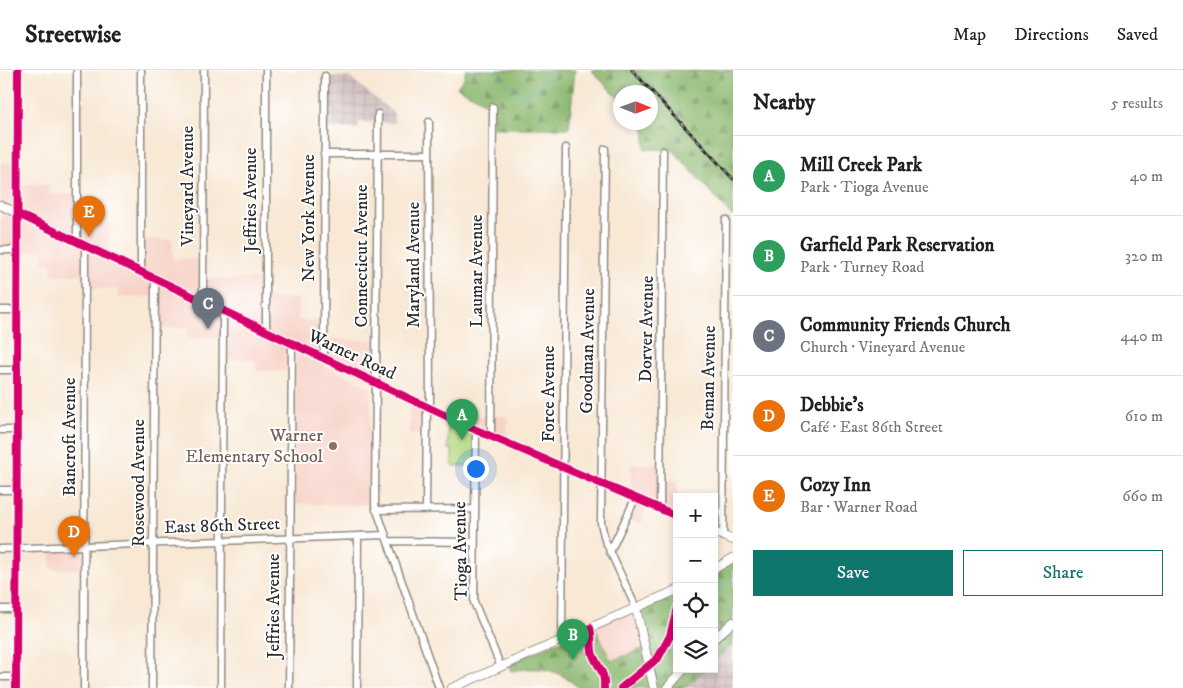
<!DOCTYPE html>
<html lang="en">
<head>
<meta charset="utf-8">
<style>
	:root { --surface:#fff; --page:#f2f2f2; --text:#202124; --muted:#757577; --line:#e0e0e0; --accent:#0f766e }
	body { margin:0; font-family:"IM FELL DW Pica",serif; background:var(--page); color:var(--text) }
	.controls { position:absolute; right:15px; bottom:15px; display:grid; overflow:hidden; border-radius:0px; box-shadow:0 2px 8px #0003 }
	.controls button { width:45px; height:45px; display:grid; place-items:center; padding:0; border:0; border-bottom:1px solid var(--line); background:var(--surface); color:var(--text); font:25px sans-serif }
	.compass { position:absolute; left:613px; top:15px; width:45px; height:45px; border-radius:50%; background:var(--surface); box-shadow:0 2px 8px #0003; rotate:91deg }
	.you { position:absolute; left:475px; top:398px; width:18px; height:18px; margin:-12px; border:4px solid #fff; border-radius:50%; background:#1a73e8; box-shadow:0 0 0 8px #1a73e833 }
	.badge { display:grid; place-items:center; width:32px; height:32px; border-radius:50%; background:var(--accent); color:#fff; font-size:16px; font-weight:700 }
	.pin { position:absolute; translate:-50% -41px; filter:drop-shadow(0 1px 2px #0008) }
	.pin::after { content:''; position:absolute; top:26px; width:18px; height:15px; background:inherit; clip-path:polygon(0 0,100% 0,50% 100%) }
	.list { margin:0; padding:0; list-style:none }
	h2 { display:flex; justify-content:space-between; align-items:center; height:65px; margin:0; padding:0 20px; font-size:21px }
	h2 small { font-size:16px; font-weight:400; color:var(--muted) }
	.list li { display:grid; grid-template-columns:32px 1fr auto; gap:15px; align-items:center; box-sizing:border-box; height:80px; padding:0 20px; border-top:1px solid var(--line) }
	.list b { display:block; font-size:19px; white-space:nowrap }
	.list p { margin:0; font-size:16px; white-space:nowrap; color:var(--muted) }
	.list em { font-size:16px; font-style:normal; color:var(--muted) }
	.actions { display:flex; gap:10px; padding:15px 20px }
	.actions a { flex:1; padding:11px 0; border:1px solid var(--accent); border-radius:0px; text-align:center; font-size:18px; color:var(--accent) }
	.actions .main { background:var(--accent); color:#fff }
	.icon { flex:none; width:28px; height:28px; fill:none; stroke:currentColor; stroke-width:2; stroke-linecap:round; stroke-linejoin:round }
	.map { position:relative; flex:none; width:733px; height:618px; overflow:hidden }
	header { display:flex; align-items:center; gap:30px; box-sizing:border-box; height:70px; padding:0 25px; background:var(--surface); border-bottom:1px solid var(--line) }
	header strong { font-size:24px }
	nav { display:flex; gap:28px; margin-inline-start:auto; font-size:18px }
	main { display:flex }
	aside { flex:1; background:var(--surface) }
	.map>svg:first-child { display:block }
</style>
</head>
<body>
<header>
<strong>Streetwise</strong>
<nav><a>Map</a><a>Directions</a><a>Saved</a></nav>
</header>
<main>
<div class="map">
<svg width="733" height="618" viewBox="0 0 733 618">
	<defs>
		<pattern id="industrial-grid" width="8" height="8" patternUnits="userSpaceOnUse" patternTransform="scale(1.25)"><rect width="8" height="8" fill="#d2bfbf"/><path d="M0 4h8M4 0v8" fill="none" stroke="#b4a4a4"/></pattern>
		<pattern id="forest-firs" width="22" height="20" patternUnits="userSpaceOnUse" patternTransform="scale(1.25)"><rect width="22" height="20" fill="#8db870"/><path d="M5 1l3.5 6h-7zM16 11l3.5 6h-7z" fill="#73965c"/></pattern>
	</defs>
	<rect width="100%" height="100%" fill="#fff"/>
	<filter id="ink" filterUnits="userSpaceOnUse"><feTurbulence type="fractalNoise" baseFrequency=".02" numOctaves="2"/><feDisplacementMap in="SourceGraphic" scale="10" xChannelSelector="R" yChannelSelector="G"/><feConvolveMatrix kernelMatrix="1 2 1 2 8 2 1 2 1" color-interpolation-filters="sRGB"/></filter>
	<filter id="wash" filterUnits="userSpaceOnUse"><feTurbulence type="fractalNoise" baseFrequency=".0096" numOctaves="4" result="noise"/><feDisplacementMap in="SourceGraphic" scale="20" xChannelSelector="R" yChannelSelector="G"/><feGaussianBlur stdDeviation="1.12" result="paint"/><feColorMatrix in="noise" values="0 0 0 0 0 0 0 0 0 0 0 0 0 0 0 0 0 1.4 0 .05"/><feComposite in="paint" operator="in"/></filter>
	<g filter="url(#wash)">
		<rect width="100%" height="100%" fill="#f8e8d4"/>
		<path fill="#f7d1c6" d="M0 92 18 93V115H48L49 124H77V154H109V188L141 202V169L172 170 173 189H203V209H266V228L298 229V250H324V269L377 270V314L292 274 291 301H256V290L222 289V268H188V258H155L154 227H118V219L85 218V205H52V193H43V181L0 180Z
			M296 282 371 317 370 435 295 434Z
			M410 329 427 336 426 365H409Z
			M472 346H507V373L472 358Z
			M631 394 661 395V411H677L676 446 649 435 641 454 626 448 634 429 631 427Z
			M85 477V499H51V478Z
			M636 538 645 578 611 591 595 556Z"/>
		<path fill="url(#industrial-grid)" d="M325 6 349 7 394 43V53L359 52V59L324 58Z
			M733 574V618H685L706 599H714V591Z"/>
		<path fill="#b2d882" stroke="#6e8256" d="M448 346 476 360V396H452V379H448Z"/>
		<path fill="url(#forest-firs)" stroke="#5c724e" d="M466 0H575L569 58H493V37L457 17 464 8Z
			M591 0H733V147L673 80 645 79V56L642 53 650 52V22H620V30Z
			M733 488V574L714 591V499Z
			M677 520V599H705L685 618H578C559 598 537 596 511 601L508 594 595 556 611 591 645 578 636 538Z"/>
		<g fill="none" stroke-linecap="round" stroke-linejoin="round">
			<path stroke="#49b8c3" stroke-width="1" d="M493 0 520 24C536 24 545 12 554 0
				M714 531 720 523V517L733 508
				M656 610 677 587"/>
		</g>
	</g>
	<g filter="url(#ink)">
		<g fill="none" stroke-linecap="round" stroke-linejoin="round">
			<g stroke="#928a80" stroke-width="9">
				<path id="minor" d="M266 0V261
					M378 44 375 435 439 618
					M429 52 430 337
					M605 79 601 453 605 470 636 538
					M324 84H429
					M77 172V0
					M0 180H18
					M141 202V0
					M203 232 204 0
					M0 240H18
					M324 289 325 6
					M0 300H18
					M0 360H17
					M476 360 474 532 501 597
					M491 366 493 37
					M0 420H17
					M660 439 663 81
					M376 440 475 439
					M426 440 427 336
					M723 466 726 150
					M388 471 474 472
					M0 479 386 465
					M610 482 635 429
					M0 539H16
					M562 570 566 78
					M0 607H16
					M16 618 18 0
					M84 618 85 177
					M152 618 155 209
					M221 618 223 241
					M289 618 292 274
					M357 618 358 466"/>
			</g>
			<g stroke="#928a80" stroke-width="10">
				<path id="major" d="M0 135 476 360 677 446
					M714 462 733 470
					M714 499 733 488
					M636 538 654 618
					M714 569 733 552
					M452 618 677 520
					M667 618 684 599"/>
			</g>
			<use href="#minor" stroke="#fff" stroke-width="6"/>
			<use href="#major" stroke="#fff" stroke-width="8"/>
			<g stroke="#2b2b2b" stroke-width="3">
				<path id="rail" d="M632 0 733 109"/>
			</g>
			<use href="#rail" stroke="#fff" stroke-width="1" stroke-dasharray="4" stroke-linecap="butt"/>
			<g stroke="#fff" stroke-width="11">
				<path id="cycleway" d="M18 144 476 360 677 446
					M590 558C593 568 590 577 593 585 599 600 605 600 604 618
					M16 618 18 0
					M621 618 658 588 670 566 677 538"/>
			</g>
			<use href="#cycleway" stroke="#d6006c" stroke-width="8"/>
		</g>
	</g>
	<circle fill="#8d6e63" stroke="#fff" stroke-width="2" cx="333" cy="376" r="5"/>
	<g text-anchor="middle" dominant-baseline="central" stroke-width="4" stroke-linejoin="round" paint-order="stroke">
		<g font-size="18" fill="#2b2b2b" stroke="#fff">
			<text transform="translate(188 116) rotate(-90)">Vineyard Avenue</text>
			<text transform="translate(251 130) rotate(-90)">Jeffries Avenue</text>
			<text transform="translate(309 148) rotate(-90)">New York Avenue</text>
			<text transform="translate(362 186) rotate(-90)">Connecticut Avenue</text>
			<text transform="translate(414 195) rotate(-90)">Maryland Avenue</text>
			<text transform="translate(477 201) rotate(-90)">Laumar Avenue</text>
			<text transform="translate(647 259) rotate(-89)">Dorver Avenue</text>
			<text transform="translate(588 281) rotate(-89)">Goodman Avenue</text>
			<text transform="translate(352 285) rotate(25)">Warner Road</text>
			<text transform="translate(709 308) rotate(-89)">Beman Avenue</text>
			<text transform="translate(549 324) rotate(-90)">Force Avenue</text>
			<text transform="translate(70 367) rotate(-90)">Bancroft Avenue</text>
			<text transform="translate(139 413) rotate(-90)">Rosewood Avenue</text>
			<text transform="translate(222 456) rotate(-2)">East 86th Street</text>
			<text transform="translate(461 481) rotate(-91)">Tioga Avenue</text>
			<text transform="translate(274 536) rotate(-90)">Jeffries Avenue</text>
		</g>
		<g font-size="18" fill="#785e54" stroke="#fff" text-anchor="end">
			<text x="323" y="366">Warner<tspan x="323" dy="21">Elementary School</tspan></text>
		</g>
	</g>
</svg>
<div class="controls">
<button>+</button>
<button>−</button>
<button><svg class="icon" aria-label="locate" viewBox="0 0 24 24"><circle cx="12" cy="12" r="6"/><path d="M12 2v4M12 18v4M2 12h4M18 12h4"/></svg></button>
<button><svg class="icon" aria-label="layers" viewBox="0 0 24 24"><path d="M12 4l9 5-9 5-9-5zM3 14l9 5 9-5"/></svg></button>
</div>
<svg class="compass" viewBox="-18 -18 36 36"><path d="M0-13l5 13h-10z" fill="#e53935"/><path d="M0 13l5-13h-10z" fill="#757577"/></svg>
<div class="you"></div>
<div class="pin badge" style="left:462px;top:370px;background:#2e9e5b">A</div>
<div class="pin badge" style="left:573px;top:590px;background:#2e9e5b">B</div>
<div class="pin badge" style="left:208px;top:259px;background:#6b7280">C</div>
<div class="pin badge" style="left:74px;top:487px;background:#e8710a">D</div>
<div class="pin badge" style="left:89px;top:167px;background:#e8710a">E</div>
</div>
<aside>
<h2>Nearby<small>5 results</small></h2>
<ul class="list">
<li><span class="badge" style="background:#2e9e5b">A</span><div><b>Mill Creek Park</b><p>Park · Tioga Avenue</p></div><em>40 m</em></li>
<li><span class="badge" style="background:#2e9e5b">B</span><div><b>Garfield Park Reservation</b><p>Park · Turney Road</p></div><em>320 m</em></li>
<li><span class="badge" style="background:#6b7280">C</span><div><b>Community Friends Church</b><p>Church · Vineyard Avenue</p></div><em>440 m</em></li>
<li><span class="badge" style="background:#e8710a">D</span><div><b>Debbie's</b><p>Café · East 86th Street</p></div><em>610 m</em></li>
<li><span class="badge" style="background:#e8710a">E</span><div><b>Cozy Inn</b><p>Bar · Warner Road</p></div><em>660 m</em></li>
</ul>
<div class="actions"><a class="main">Save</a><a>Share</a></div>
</aside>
</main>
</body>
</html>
